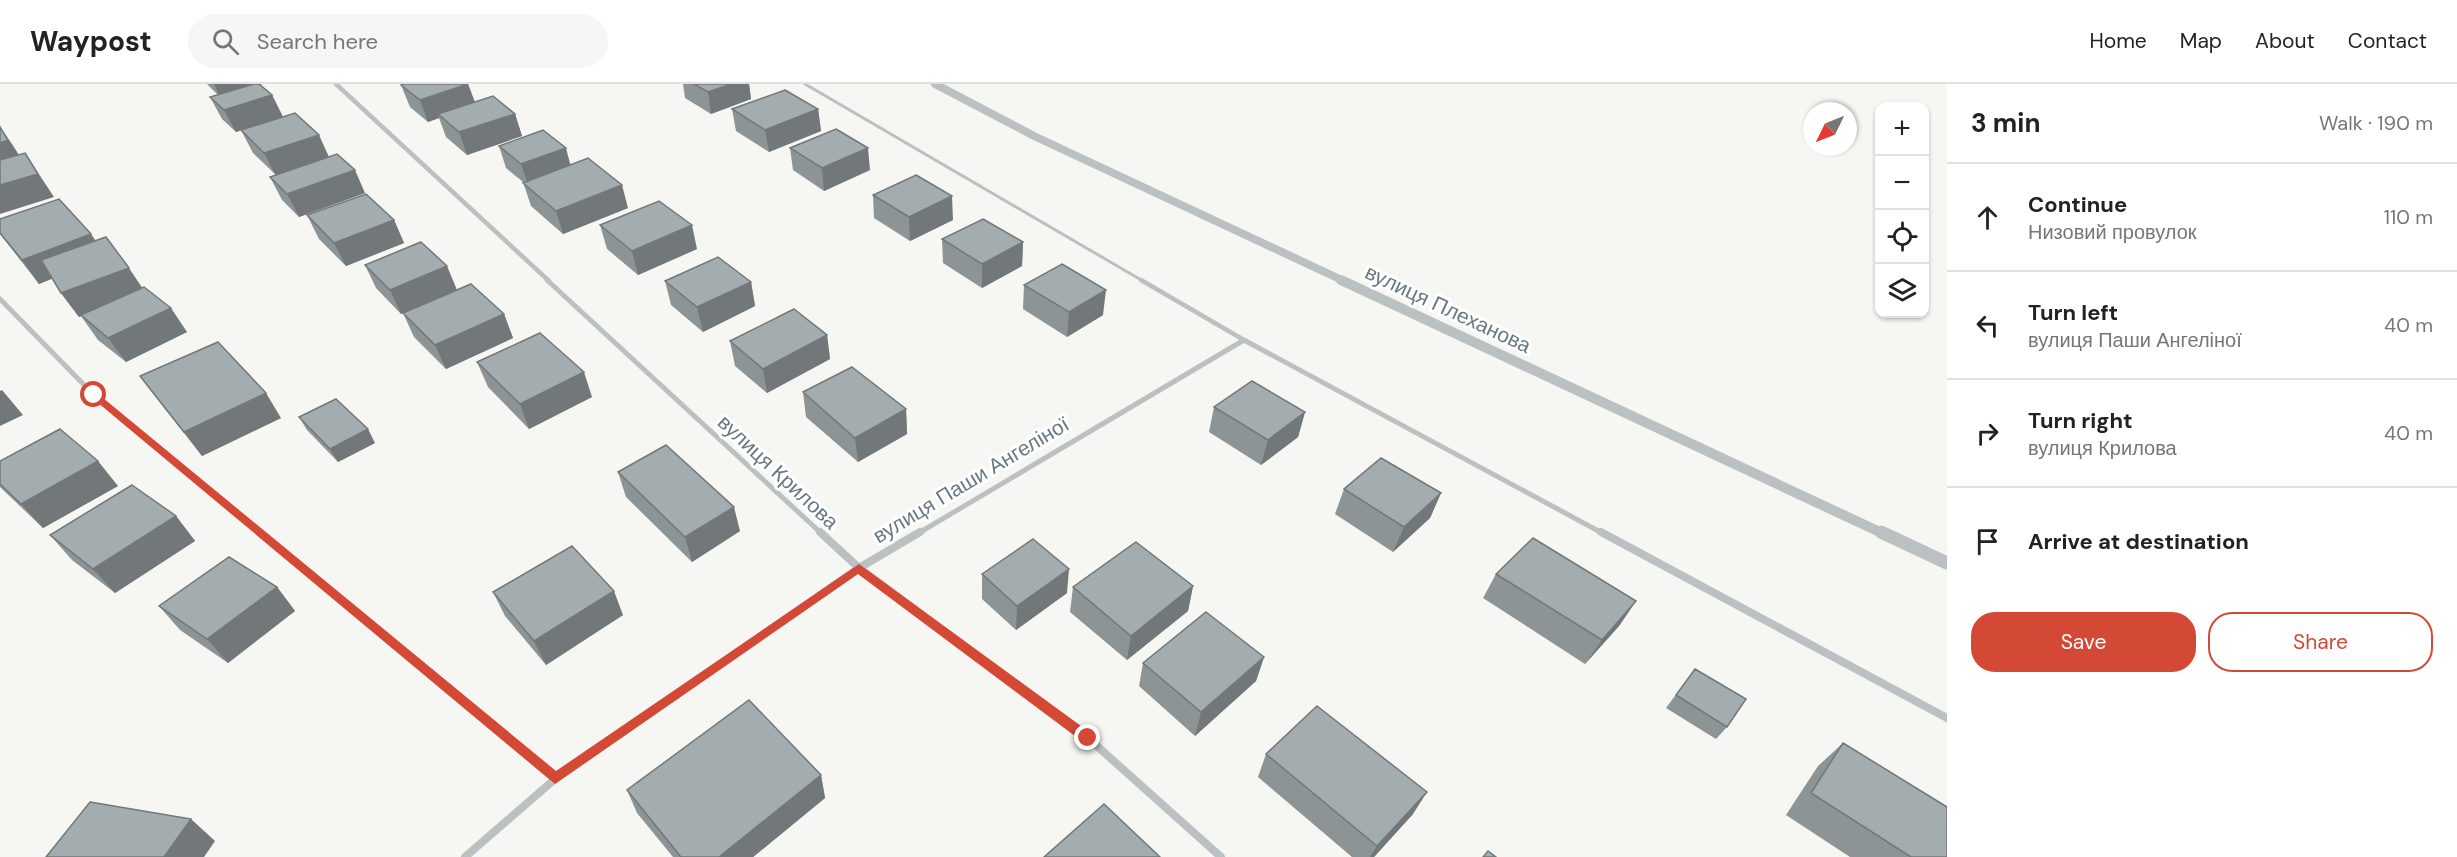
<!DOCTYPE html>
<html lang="en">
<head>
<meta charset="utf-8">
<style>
	:root { --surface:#fff; --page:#f6f6f6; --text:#222; --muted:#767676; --line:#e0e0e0; --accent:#d44935 }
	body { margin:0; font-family:"DM Sans",sans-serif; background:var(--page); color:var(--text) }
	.controls { position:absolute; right:18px; top:18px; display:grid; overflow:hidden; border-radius:12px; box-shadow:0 2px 4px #0004 }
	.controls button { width:54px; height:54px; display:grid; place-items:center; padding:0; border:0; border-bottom:2px solid var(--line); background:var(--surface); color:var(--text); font:30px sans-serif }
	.compass { position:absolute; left:1803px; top:18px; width:54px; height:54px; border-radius:50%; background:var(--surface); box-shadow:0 2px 4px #0004; rotate:227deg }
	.stop { position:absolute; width:18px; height:18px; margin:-14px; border:4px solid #d44935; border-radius:50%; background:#fff }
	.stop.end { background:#d44935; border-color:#fff; box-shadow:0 2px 6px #0008 }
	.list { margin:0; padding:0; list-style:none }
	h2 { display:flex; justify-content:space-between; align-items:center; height:78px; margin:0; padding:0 24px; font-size:26px }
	h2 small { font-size:20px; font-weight:400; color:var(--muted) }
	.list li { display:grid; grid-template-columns:39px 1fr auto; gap:18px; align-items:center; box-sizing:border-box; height:108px; padding:0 24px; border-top:2px solid var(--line) }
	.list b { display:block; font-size:22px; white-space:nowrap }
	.list p { margin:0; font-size:20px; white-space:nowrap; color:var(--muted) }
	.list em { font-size:20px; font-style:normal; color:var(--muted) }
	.actions { display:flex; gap:12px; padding:18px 24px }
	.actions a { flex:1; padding:14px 0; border:2px solid var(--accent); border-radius:24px; text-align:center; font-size:21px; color:var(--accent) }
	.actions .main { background:var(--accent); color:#fff }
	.icon { flex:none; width:33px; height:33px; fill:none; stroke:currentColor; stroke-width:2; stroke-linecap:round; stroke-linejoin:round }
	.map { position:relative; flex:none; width:1947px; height:773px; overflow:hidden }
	header { display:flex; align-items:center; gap:36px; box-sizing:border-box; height:84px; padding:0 30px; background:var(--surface); border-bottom:2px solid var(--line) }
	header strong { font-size:28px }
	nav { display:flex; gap:33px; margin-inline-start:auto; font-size:21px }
	.search { width:420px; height:54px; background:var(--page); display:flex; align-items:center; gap:15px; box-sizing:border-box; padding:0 21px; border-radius:33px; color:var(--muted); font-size:22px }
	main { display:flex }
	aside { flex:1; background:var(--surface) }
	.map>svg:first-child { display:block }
</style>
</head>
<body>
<header>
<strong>Waypost</strong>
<div class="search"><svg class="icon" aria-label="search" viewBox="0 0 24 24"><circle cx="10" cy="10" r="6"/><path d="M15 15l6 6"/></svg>Search here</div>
<nav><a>Home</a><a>Map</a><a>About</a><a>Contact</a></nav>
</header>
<main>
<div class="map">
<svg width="1947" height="773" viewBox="0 0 1947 773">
	<rect width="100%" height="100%" fill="#f6f6f3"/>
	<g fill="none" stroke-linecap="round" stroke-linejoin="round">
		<path stroke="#bbc0c3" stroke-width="3" d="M805 0 1143 197"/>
		<path stroke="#bbc0c3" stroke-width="4.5" d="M1141 196 1244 256"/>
		<path stroke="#bbc0c3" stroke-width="4.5" d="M336 0 549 197"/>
		<path stroke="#bbc0c3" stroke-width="5" d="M547 196 822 450
			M0 215 94 311 260 450
			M917 450 1244 256 1604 450"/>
		<path stroke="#bbc0c3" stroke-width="8" d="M259 448 555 695
			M820 448 859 484 1088 654 1221 773
			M1601 448 1947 634
			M465 773 555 695 859 484 920 448"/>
		<path stroke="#bbc0c3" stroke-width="8" d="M935 0 1034 52 1344 197"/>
		<path stroke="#bbc0c3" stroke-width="10" d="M1341 196 1884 450"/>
		<path stroke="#bbc0c3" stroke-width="13" d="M1881 448 1947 479"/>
	</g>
	<path fill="#8c9496" d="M207 0H262L260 1 272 11 283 33 329 73 365 109 299 133 282 116 270 93 276 91 253 69 241 46 236 48 222 35 210 13 218 11Z
		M468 0 475 18 515 30 522 52 467 71 446 53 439 34 428 38 410 23 401 1Z
		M683 0H749L751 15 711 30 685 14Z
		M732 25H818L821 47 769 68 736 47Z
		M499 62 571 81 628 124 563 150 531 122 523 98 506 84Z
		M790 64 870 86 824 107 793 86Z
		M873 111 953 136 910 157 874 134Z
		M307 131 394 136 404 159 346 182 319 155Z
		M0 135 96 157 142 204 187 248 126 278 98 256 81 232 79 233 61 209 52 194 39 200 0 150Z
		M600 141 697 165 638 191 607 165Z
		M942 155 1023 158 1022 182 982 204 943 179Z
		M365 181 457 206 504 230 513 254 446 285 414 253 403 229 401 230 376 204Z
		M665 197 751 198 755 222 703 248 671 221Z
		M1024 201 1103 231 1067 253 1023 225Z
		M827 251 830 275 767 309 735 282 730 257Z
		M477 278 592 313 529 345 488 303Z
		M140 292 281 334 202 372 158 316Z
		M803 308 906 325 907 350 858 378 806 333Z
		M1214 323 1305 328 1298 353 1261 381 1209 348Z
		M299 333 375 359 338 378 307 346Z
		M0 377 118 402 43 444 0 403Z
		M618 388 740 447 692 478 626 413Z
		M1344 405 1441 409 1430 434 1393 468 1335 430Z
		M176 432 195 457 115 509 72 476 50 451Z
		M982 490 1067 509 1016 546 982 515Z
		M1496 490 1636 517 1619 542 1585 580 1483 514Z
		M1193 502 1188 527 1127 576 1070 528 1073 503Z
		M277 503 295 527 228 579 180 546 159 522Z
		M493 508 623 531 546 581 505 532Z
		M1264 573 1256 597 1195 652 1139 602 1143 579Z
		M1695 585 1727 643 1716 655 1666 624Z
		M1843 659 1947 773H1850L1786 731 1818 682Z
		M1266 670 1413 730 1374 773H1352L1258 693Z
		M821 691 825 714 753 773H673L637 729 627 706Z"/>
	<path fill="#72787a" d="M214 0H262L220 13Z
		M468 0 476 22 438 30 439 34 428 38 420 16Z
		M731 0H749L751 15 711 30 708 8Z
		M272 11 283 33 236 48 224 26Z
		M818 25 821 47 769 68 765 46Z
		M515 30 522 52 467 71 459 48Z
		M0 43 12 60 24 79 0 86Z
		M319 51 329 73 276 92 264 69Z
		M566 64 572 87 529 103 521 80Z
		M868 64 870 86 824 107 822 84Z
		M25 69 54 113 0 130V101Z
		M355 86 365 109 299 133 287 110Z
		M622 101 628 124 563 150 556 127Z
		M952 112 953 136 910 157 909 133Z
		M394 136 404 159 346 182 334 159Z
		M692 141 697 165 638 191 632 167Z
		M91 150 107 173 39 200 22 176Z
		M1023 158 1022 182 982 204V180Z
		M447 182 457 206 401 230 390 206Z
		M129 184 145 208 79 233 61 209Z
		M751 198 755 222 703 248 697 223Z
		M1106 206 1103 231 1067 253 1069 228Z
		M171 224 187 248 126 278 108 254Z
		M504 230 513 254 446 285 435 261Z
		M827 251 830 275 767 309 763 285Z
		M584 288 592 313 529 345 520 320Z
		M2 306 23 331 0 342V307Z
		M266 309 281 334 202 372 184 348Z
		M906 325 907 350 858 378 855 354Z
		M1305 328 1298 353 1261 381 1268 356Z
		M368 345 375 359 338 378 330 365Z
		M98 377 118 402 43 444 21 420Z
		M1441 409 1430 434 1393 468 1404 443Z
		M734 423 740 447 692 478 685 453Z
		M176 432 195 457 115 509 93 485Z
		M1069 485 1067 509 1016 546 1017 522Z
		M1193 502 1188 527 1127 576 1131 552Z
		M277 503 295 527 228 579 207 555Z
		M614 507 623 531 546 581 534 557Z
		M1636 517 1619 542 1585 580 1602 556Z
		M1264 573 1256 597 1195 652 1201 628Z
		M821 691 825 714 753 773H719Z
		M1427 708 1413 730 1374 773H1370L1377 762Z
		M191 735 215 757 204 773H164Z"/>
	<path fill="#a3acaf" stroke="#72787a" stroke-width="1.5" d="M254 0H259L272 11 224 26 210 13Z
		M404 0H468L420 16 401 1Z
		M694 0H731L708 8Z
		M785 6 818 25 765 46 732 25Z
		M493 12 515 30 459 48 438 30Z
		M295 29 319 51 264 69 241 46Z
		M0 43 8 56 0 59Z
		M836 45 868 64 822 84 790 64Z
		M543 46 566 64 521 80 499 62Z
		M25 69 38 90 0 101V76Z
		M337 70 355 86 287 110 270 93Z
		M588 74 622 101 556 127 523 99Z
		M916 91 952 112 909 133 873 111Z
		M366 110 394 136 334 159 307 131Z
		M59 115 91 150 22 176 0 149V135Z
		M659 117 692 141 632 167 600 141Z
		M983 135 1023 158 982 180 942 155Z
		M106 153 129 184 61 209 41 176Z
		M421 158 447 182 390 206 365 181Z
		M718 173 751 198 697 223 665 197Z
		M1062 180 1106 206 1069 228 1024 201Z
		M471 200 504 230 435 261 403 229Z
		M144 203 171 224 108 254 81 231Z
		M794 225 827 251 763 285 730 257Z
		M540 249 584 288 520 320 477 278Z
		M218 258 266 309 184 348 140 292Z
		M852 283 906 325 855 354 803 308Z
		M1252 297 1305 328 1268 356 1214 323Z
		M336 315 368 345 330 365 299 333Z
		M60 345 98 377 21 420 0 400V377Z
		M666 361 734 423 685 453 618 388Z
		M1381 374 1441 409 1404 443 1344 405Z
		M132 401 176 432 93 485 50 451Z
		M1533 454 1636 517 1602 556 1496 490Z
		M1033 455 1069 485 1017 522 982 490Z
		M1136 458 1193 502 1131 552 1073 503Z
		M572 462 614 507 534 557 493 508Z
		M229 473 277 503 207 555 159 522Z
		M1206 528 1264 573 1201 628 1143 579Z
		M1695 585 1746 615 1727 643 1676 611Z
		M749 616 821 691 719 773H681L627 706Z
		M1317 622 1427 708 1377 762 1266 670Z
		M1843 659 1947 723V773H1911L1811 709Z
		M90 718 191 735 164 773H46Z
		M1104 720 1160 773H1044Z
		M1488 767 1496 773H1483Z"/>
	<path fill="#d44935" d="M91 309H97L556 687 859 480 1092 650 1094 654 1092 658H1083L858 490 555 700 91 313Z"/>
	<g text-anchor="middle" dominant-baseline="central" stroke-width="6" stroke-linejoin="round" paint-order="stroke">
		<g font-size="21" fill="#687981" stroke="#fff">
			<text transform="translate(1448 225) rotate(25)">вулиця Плеханова</text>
			<text transform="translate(778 388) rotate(43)">вулиця Крилова</text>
			<text transform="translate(971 396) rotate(-31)">вулиця Паши Ангеліної</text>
		</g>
	</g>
</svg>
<div class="controls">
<button>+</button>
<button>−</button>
<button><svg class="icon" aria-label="locate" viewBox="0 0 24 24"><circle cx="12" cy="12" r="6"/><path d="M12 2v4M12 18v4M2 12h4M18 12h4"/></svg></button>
<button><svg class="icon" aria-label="layers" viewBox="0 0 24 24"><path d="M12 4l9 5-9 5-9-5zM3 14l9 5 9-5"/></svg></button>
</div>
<svg class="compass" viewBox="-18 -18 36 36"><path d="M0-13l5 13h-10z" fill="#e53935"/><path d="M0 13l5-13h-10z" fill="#767676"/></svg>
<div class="stop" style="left:94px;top:311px"></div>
<div class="stop end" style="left:1088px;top:654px"></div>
</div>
<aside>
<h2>3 min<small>Walk · 190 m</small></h2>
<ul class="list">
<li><svg class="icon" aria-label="ahead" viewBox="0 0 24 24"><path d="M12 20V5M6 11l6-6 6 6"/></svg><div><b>Continue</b><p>Низовий провулок</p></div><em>110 m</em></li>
<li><svg class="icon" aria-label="left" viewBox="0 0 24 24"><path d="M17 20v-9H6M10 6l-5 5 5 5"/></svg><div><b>Turn left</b><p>вулиця Паши Ангеліної</p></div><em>40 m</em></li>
<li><svg class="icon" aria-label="right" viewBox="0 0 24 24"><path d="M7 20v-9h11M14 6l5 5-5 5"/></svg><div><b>Turn right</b><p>вулиця Крилова</p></div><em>40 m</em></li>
<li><svg class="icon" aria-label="arrive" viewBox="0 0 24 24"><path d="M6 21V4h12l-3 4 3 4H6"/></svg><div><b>Arrive at destination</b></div></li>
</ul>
<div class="actions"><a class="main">Save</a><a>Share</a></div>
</aside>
</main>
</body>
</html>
